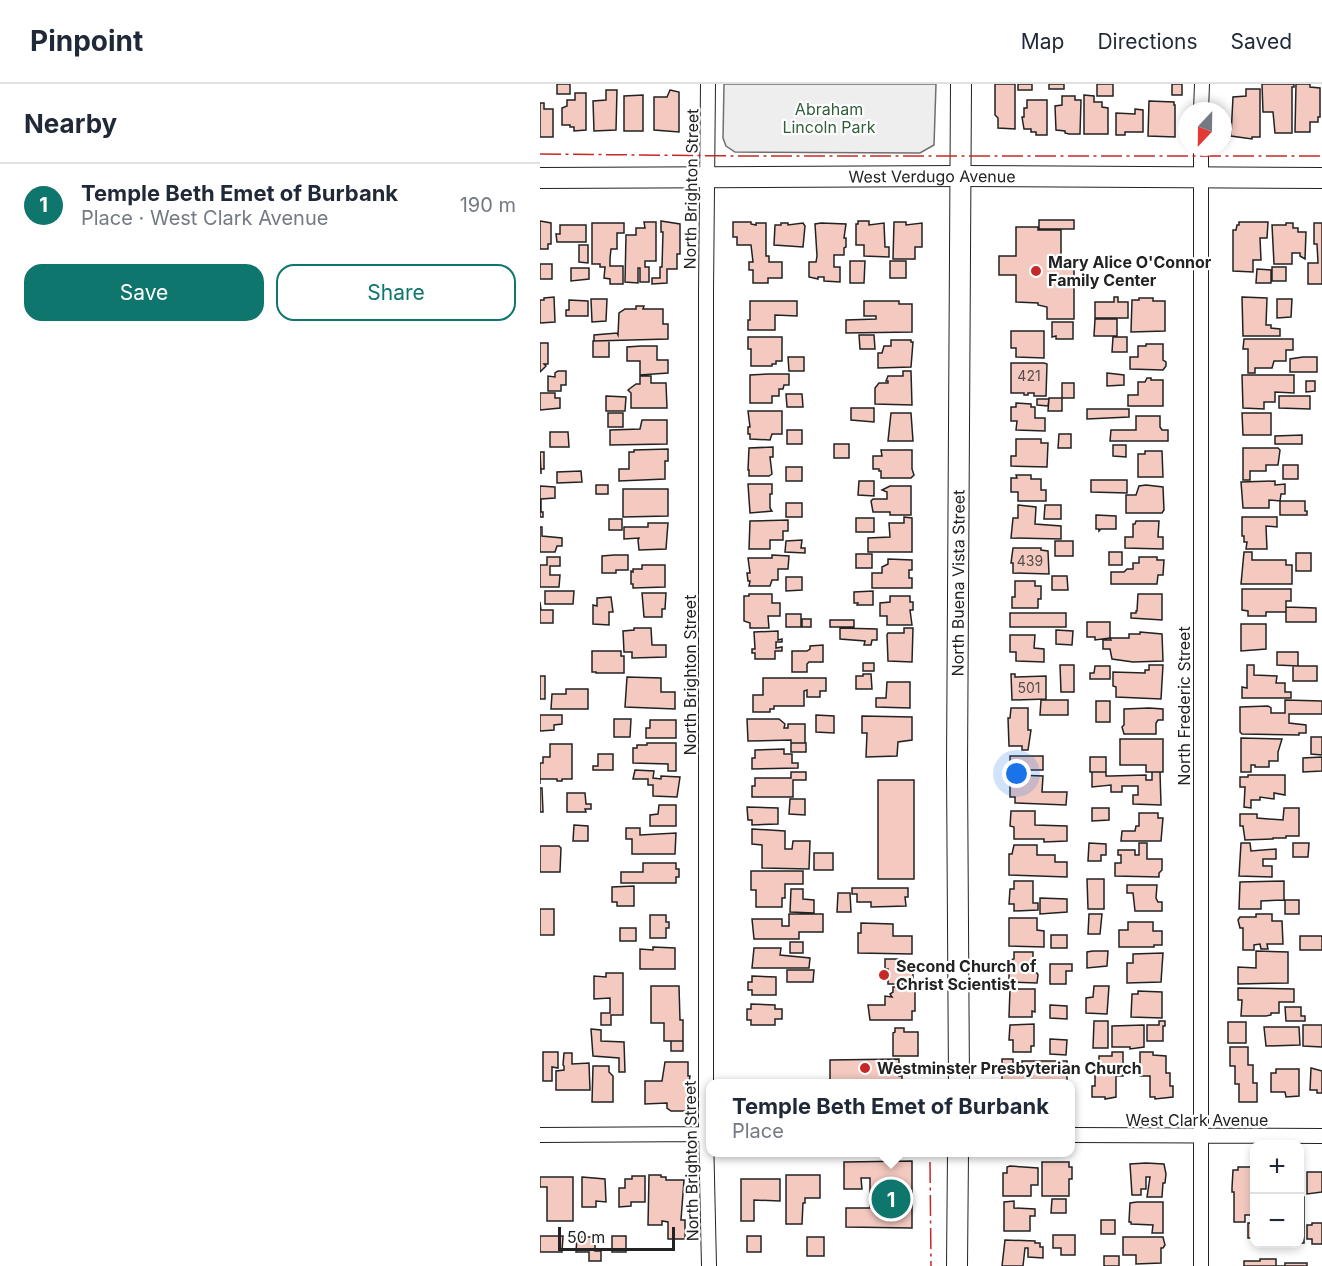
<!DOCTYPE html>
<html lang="en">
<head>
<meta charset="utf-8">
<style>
	:root { --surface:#fff; --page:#f6f6f7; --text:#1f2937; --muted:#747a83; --line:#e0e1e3; --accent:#0f766e }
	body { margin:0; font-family:Inter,sans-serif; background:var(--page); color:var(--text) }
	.controls { position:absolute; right:18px; bottom:18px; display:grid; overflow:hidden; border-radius:12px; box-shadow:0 3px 9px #0003 }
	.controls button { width:54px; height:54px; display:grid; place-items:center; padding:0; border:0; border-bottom:2px solid var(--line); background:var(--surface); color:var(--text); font:30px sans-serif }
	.compass { position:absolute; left:638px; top:18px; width:54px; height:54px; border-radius:50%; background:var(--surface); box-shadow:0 3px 9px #0003; rotate:202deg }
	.scale { position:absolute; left:18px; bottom:15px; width:117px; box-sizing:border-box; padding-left:6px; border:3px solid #222; border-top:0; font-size:16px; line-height:21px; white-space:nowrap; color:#222; -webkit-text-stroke:4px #fff; paint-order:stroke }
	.you { position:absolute; left:477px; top:690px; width:21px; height:21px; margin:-15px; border:4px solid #fff; border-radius:50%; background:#1a73e8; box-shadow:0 0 0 9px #1a73e833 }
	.badge { display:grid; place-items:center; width:39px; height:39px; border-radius:50%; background:var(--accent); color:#fff; font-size:20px; font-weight:700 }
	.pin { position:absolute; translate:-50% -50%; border:3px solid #fff; box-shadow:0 2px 6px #0006 }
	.popup { position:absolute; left:166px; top:995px; width:369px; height:78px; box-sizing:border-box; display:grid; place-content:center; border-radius:12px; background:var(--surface); filter:drop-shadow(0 2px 4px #0005); font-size:20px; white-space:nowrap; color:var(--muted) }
	.popup b { font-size:22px; color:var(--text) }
	.popup::after { content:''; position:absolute; left:50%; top:100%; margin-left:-12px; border:12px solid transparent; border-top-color:var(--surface) }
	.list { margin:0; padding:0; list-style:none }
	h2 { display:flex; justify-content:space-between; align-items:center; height:78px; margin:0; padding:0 24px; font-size:26px }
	h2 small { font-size:20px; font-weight:400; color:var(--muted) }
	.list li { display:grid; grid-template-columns:39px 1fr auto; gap:18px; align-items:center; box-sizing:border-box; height:84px; padding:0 24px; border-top:2px solid var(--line) }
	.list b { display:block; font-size:22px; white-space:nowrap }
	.list p { margin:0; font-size:20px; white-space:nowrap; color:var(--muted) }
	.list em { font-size:20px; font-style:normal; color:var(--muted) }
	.actions { display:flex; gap:12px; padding:18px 24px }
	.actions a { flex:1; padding:14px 0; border:2px solid var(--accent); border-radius:18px; text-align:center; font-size:21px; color:var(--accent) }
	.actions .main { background:var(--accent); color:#fff }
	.map { position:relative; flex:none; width:782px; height:1182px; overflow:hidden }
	header { display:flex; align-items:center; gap:36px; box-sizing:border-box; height:84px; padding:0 30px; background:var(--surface); border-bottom:2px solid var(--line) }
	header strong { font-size:28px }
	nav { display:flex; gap:33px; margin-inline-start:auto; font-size:21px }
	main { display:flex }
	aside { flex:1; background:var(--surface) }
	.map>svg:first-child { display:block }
</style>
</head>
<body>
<header>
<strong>Pinpoint</strong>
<nav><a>Map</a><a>Directions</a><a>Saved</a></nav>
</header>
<main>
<aside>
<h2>Nearby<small></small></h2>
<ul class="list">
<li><span class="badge">1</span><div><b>Temple Beth Emet of Burbank</b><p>Place · West Clark Avenue</p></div><em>190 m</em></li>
</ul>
<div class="actions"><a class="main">Save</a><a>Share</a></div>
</aside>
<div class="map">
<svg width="782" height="1182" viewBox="0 0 782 1182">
	<rect width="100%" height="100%" fill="#fff"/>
	<path fill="#eee" stroke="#6f6f6f" stroke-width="1.5" d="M184 0H396L394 61 380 69 195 68 186 62 183 54Z"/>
	<path fill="#f3c9c0" stroke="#222" stroke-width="1.5" d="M17 0H30V10H17Z
		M455 0H475V45L458 44V34L455 31Z
		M478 0H492V6H478Z
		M509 0H524V5H509Z
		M557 0H573V12H557Z
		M632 0H642V11H632Z
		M722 0H754V3H752V49H735L733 28H723Z
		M756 0H770V3L780 4V33H778V38H770V48H755Z
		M706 5H720V53H712V55L691 52 693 13 706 12Z
		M66 6H77L76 46 54 47 53 17 66 16Z
		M130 6 139 8V48L114 46V13H127Z
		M35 9H46V46L34 47V43H30V41H22V24L27 22V16H35Z
		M103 11V47H84V12Z
		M544 11 554 12V18H562V23L568 24V50H544Z
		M522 12H535V16H541L540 50H529L525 49V47L516 46 515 22 522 21Z
		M487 16H507V51H496V48H491V45H484L482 33H484V24H487Z
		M609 17 634 18V21H635V53L608 52Z
		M0 19H4V25H13V53H0Z
		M595 25 603 26V48H585V51H576V29L595 30Z
		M499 136H534V145H499Z
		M0 137 11 139V160H8V165H0Z
		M121 137 140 140V170H137V185H127V199L112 200V194H120V183H122L123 148H121Z
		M318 137H329V141L344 139 345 163H349V173L324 172V161H316V140H318Z
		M104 138H116V177H105V183H109V198H100V184H98V199L85 198 86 151H96V144H105Z
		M193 138H211V140L216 141V139H226V172H229V178H242V194H228V199H213V186H209V178H213L211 161H197V153H193Z
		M354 138H366V141L382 139V163H375V175H353Z
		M699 138H728L727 154H720L721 176H713V188L693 187V146H696L697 141H699Z
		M52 139H84V149H77V165H71L70 174V182H83V200H70V195L64 194 65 183H60V180H52Z
		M241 139H248V141L263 139 265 142 263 163 234 161 235 141H241Z
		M281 139 306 140 304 154H306V163L304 164V171H294V183H300V198L284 197V193H278V195L269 193V178H276L277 172 275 140Z
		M746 139H753V144H758V148H766L765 175 760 172V169H752V180H734L732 141H746Z
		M774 139H782V200H768V179H778L777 160H774Z
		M20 141H46V158H17L16 150H20Z
		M476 143H498V146H521V184H534V235H507V223L498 221V219L476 218V191H459V172H476Z
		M39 161H48V179L39 178Z
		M310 177H325L324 199H310Z
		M350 177H366V194H350Z
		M0 180H12V195H0Z
		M732 183H746V197H732Z
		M31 184H49V195L31 197Z
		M717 185 731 186V199H716Z
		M14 213 15 238 0 239V216H4V214Z
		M574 213H578V218H588V234H555V218H574Z
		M702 213 727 214 726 241H731V244L740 245V252H703Z
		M599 214H613V217H625V247L591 248 592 216H599Z
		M51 215H67L66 237 52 238Z
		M737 215H752L751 233 737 234Z
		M29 216 48 217V232H26V226H29Z
		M210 217H257V232L235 231V246H208V236H210Z
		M324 217H359V220H372V248L306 249V236L336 235V232H324Z
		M96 222H104L103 225H123V240H128V255L54 257V251L77 249 78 251 79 229 85 225H96Z
		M555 235H577V252H554Z
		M512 238H533V255H516V252L512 253Z
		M471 247H504V274L476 273V264H471Z
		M319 251H334L335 265H320Z
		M208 253H242V277H236V280H232V282H211V265H208Z
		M573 253H587V268H572Z
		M704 255H753V266H746V277H734L732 284H715V289H708V265H703Z
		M351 256H371V258H373L371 283 338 284V269H342L344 262H351Z
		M53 257H69V273H53Z
		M0 259H8V280H4L6 282 0 288Z
		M606 260H623V276L626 278V282L623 286 590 285V273H598V262H606Z
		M101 262H117V276H128V289L100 291V277H87V263Z
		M248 273H264V287H249Z
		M763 273H777V288H750V275Z
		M471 279H504L507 280 506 312H494V309H488V311H484V309H471Z
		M18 287H26V301H21V307H8V292L15 293V289Z
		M363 287H371L372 321 335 320V304L339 299H348V297H346L348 292H363Z
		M567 289 584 291V301L567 302Z
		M229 290H249V301H244L243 305H239V312H232V319H210V291Z
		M702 291H754V309L735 308V318H724V325L703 324Z
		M100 292H111V299H126L127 324H91V309L88 306 96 300H100Z
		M607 294H611V296H623V322H588V311H598V298H605Z
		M766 297H775V307L766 308Z
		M522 299H534V314H522Z
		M0 309H15V314H20V324L0 326Z
		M246 310H262L263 323H247Z
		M66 312 86 313 85 327H66Z
		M739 312H770V325L739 324Z
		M509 314H522V327H508Z
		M497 315H509L508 322 497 321Z
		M476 319 491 320V323H495V334H505V347L476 346 477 337H471V323H476Z
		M311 324H334V338L311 336Z
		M547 325H589V333L547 335Z
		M208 327H242V350H232L230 356 210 355V350H208V343H210Z
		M68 329H83V343H68Z
		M351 329H371L373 357H348Z
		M702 329H731V351H703Z
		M596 332H620V343L622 346H628V357H570L571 346H596Z
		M102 336H127V360L70 361V346L100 345Z
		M247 346H262V360H247Z
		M10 348H28L29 363H10Z
		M519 350H531V364H518Z
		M762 351V360H735V352Z
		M476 355H501V359H508L507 383 471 382V372H476Z
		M294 360H309V374H294Z
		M573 361H586V373L573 372Z
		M233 363V373H230L232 390 229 392H209V386H208L209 364Z
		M703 364H738L740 366 738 381H726V387H710V396H703Z
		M128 365V377H125V395L79 397V385H89V368H94V366Z
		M341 366H372V385L374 391 371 394H341V387H339V385H333V372H342Z
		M605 367H622L623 393H598V370H605Z
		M0 368H4V385H1V390Z
		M743 381H758V395H743Z
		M246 383H262V397H246Z
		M41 387 42 398 17 399V388Z
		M476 391H491V395H501V406H506V417H478V408H471V394H477Z
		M551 396H587V409L551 408Z
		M319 397H334V412L318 411Z
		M735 397V401L745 400V410H741L740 417 729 416V424H703L701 398Z
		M208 400H232V410H230V424L232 427 210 429Z
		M56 401H68V410H56Z
		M606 401 623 403 624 426 622 429H586V411H596L599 402Z
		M0 402 15 403V414L1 415V428H3V433H0Z
		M350 402H371V431H350V428H333L331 417 333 415H347V408L342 406Z
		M83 405H128V432L83 433Z
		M740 417H765V427H767V431H740Z
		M246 419H262V433H246Z
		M478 421 496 423 495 440 521 442V455L471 454 473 434H478Z
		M505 421H521V435H504Z
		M556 431 576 432V445H561L559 447V445H556Z
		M364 433 372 434V468H328V454L350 453 349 439H364Z
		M702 433H737V443L726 442 727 465H706L707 458H704V452H702Z
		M316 434H334V448H316Z
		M69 435H82V446H69Z
		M248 436V447H243V456H230V465H209L210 437Z
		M596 437H619L618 453H623V465L585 464V453H593V440H595Z
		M108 439H128L126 465 99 466 98 456 99 454 84 455V443H108Z
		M0 443H2V452L22 454V462H17L15 468H0Z
		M262 456 261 464H265V469L245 468 246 457Z
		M515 457H533V472H515Z
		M473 464H501V466L508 467 509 490 473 489V479H471Z
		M569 468H582V481H569Z
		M704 468H712V476H746V481H752V500H701Z
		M756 469H771V487H756Z
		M316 470H332V484H316Z
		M74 471H88V486H76V489H62V472Z
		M232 471 249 472 248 485H238V496H232L230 502H209L210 497H208L207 489H210L208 474H232Z
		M7 473H20V482H10V491H20L19 503H0V481H7Z
		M599 473H617V476H624L623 491H618L617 500H571V488H584L587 485H593V479H599Z
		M348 475 372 476V486H369V494H372V504H332V489H342V483L348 480Z
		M102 481H125V503L93 504V500H91V487L93 488V485H102Z
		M512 492H527L528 506H512Z
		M246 493H262V506L246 507Z
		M475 497H495V502H501V515H498V524H472V513H475Z
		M702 505H751V517H746V528H726V532H708V527L702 526Z
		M5 507H34L33 520H5Z
		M333 507V521H317L318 519H314V508Z
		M102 509H126L125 525H122V533H104Z
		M209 510H232V519H240V532H228L229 544H210V539L204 537V512H209Z
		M598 510H622V536L591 534V529H596V527H597Z
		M350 512H370V518H373V526H370L372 541H347V532H340V519L350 518Z
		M71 513 73 528H69V541L53 540V521L57 522V514Z
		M0 518 1 526H13V539H0Z
		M746 523 776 524V538H746Z
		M470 529H526V543H470Z
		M246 530H261V543H246Z
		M262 535H271V543H262Z
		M290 536H314V543H290Z
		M547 538H570V554L555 556V553H547Z
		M701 540H726V565L701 567Z
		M94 544H111L112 561H126V573L92 574V568H84L83 547 94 546Z
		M300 544 337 545V556H332L331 561H324L325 557 300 555Z
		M364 544H373L372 578 348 577 347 551 348 549H364Z
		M516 546 533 547 532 561 516 560Z
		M238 547V556L242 555V558H236V564L242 563V567H235V575H215V569H212V565H215L214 548Z
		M600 548 622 550 623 577 593 578 572 575 570 565H563V556H571L570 554H589V550H600Z
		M470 551H495L494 564 504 565V578L476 577V568H470Z
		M283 561V578H269L267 580V588H252V567H267L270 565V562Z
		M52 567H81V572H84V589H56V588H52Z
		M737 568H758V582L737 581Z
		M323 579H334V587H323Z
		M520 581H534V608H521Z
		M609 581H623L621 615 576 613V603L573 602V588L605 589V586H609Z
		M707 581H714V591L737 592 736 599H745V608H751V614H702V603L707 604Z
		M555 582H570V595H550V589H554Z
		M753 582H777V597H753Z
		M323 590H331L332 605H316V592H323Z
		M471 590H475V593L506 592V615L472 616Z
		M0 592H5V615H0Z
		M87 593 121 594V608H135V625L85 623Z
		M223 594H286V607H280V613H267V606L264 607V622H234V625H230V628H213V611H223Z
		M347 598H370V624L336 623V614H346Z
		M26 605H48V625H11L12 610H26Z
		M501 616H528V631H500Z
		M745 616 782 617V630H749V639L766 641V649H759V651L702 650 700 648V623L728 622 731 624V629H745Z
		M556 617H570V638H556Z
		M471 624H488V646H491L488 666H482V662H469L468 634H470Z
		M609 624 623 625V636H618L616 639V650H584L582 643 584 641V625Z
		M0 631H22V640L14 641V646L0 647Z
		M276 631 294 632V649L276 648Z
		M322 632 372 633V656L358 658 357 672 326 673 327 649H322Z
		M74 635H91L90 653H74Z
		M207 635H239L245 640 244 644H248V640H265V659H251V656L208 657Z
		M110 636H136V654H106V644H110Z
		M771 653H782V671L771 670Z
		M701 654 742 655 738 668V677H729V683H715V681H711V688H701Z
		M580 655H623V688H606V681H580Z
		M107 659H136V687H128V680L93 679V664H97V661H107Z
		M251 659H266V668H251Z
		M10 660H32V695H22V697H17V695H0V700V679H3V673H10Z
		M244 665V670H252V679H258V684L212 685V674H215V666Z
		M58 670H73V686H53V682H58Z
		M470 672H503V686H470Z
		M550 673H566V688H550Z
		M782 673V687L763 688V674Z
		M95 686 114 687 113 694 121 695V692L140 693 137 713 113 712V701H108V695H93Z
		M251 688H266V696H253V713H212V702H215V694H251Z
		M552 688H566V692H571L606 691V696H612V688H620L621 721 593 720V711H598V702H582V708H571V701L552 703Z
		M475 691 503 692 502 708H527L526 721 475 719V713H470V698H475Z
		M708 691H745V711L734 709V715L720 713V716H711V724L704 723 705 703H700V693H708Z
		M338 696H374V795H338Z
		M0 704H2L3 728H0Z
		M27 709H45L46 720H51V725H45L46 728H27Z
		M250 715H265V731L249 730Z
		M119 721H136V742H110V731L118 730Z
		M207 723 238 724V740L212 741V736H208Z
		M552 724H569V736L552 737Z
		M744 724H759V752H746V754H733V755L705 756 703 742H700V730H717V734L743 736Z
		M471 727H495V741L527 742V757L504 758V755H474V743L470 742Z
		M599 729H618V734H623L621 757H581L582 747H595L596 742H599Z
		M34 741 48 742V757H33Z
		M86 744H100V751L136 749 135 770H92V755H86Z
		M212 745 245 747V765H252L253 757H270L269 785 222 784V761L212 760Z
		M549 759 566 760V771H561V777H548Z
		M599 759H607V775H622V786L619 789V793L575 792V779H581V771H578V766H595V771H599Z
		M701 759H710L711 767 736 765V775H723V782H732V793L699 792Z
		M753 759H769L768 773H753Z
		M474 761H497V771H515V778H527V793L469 791V770H472Z
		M0 762H19L21 764 20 788H0Z
		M274 769H293V786H274Z
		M103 779H136V785H139V793H136V799H81V788H103Z
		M211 787H263V800H245V814H242V823H216V806H211Z
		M547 795H564V825H548Z
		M474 797H493V819H498V826L474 827V820H469L470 805H474Z
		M744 797V816L721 817V825H699L700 798Z
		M587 801H617L616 814 618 818H622V827H595L593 809H587Z
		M94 802V822H77V818H72V803Z
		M312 804H368V813H365L366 822 331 823V818H317V810H312Z
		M251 805H263V815L274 816V829L250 828Z
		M298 809H310L311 828H297Z
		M500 814 527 815V828L500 830Z
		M745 816H759V830H745Z
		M0 825H14V851H0Z
		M249 830H283V848H259V855H214L212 835H242V842H249Z
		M549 830H562L560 850H548Z
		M716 830H732V837H742L743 860H727L728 865H721L720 860 714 861V866H703V844H700L698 836 700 833H716Z
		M110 831H126V838H129V844H126V854H110Z
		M469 834H497V846L504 847V863L469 862Z
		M588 838H613V847H622V861H614V863H579V846H588Z
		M321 839 353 840V852H372V870L318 869V849H321Z
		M80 844H96V857H80Z
		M511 851H527V864H511Z
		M760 852H782V866H760Z
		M250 858H263V869H250Z
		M113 863 135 864V885H100V865L113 866Z
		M214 864H241L240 871 270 874 269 884H212Z
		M553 867H568L567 882 547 884V868Z
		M716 867 748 868V899L698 900V883L716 884Z
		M474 868H493V889H497L498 891 497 899 469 898V876L474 875Z
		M623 869 621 898 587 899V879H593V870Z
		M345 875H361V882H373V900H348V885H345Z
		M510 880H532V887H526V900H510Z
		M247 886H274L273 898H247Z
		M66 889H83V931H71V941H61V929H70V914L54 915V892L66 893Z
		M212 892 236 893V911H212V906H208V898H212Z
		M111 902H139L140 936H143V957H124V939H111Z
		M554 902H569L567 930 546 929V914L553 913Z
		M353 903H375V927H372V936H330L328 921H345V912L352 913 350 910 353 908Z
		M698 904 754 905V918H739V929H731V931L726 932H701L702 916H698Z
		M470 905H495V928L492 927V933H469Z
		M598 907 622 908V934L591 933 592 910H598Z
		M211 920 235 921V925H242V935H235V941H211V936H207V925H211Z
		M510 921 527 922V935L510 934Z
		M745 923H761V932H765V937H746Z
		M554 937H568V964H553Z
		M619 937H625V942H623V957H607V941H619Z
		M688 938H706V959H688Z
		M494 940V962H491V968H473V956H469L470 941Z
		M604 941V963L590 965V963H572V942Z
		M763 941H782V963L763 962Z
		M724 943H759L760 961 726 962Z
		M355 944H364V948H378V972H353V949L355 948Z
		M51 945 61 946V957L84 958 85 988H79V974L53 972Z
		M510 955 527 956 526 971 510 970Z
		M131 957H143V967H131Z
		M690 963H708V981H713V999H717V1018H699V1000H695V982H690Z
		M3 968H18V984L12 983V997H3Z
		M572 968H583V992H576V1013L565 1015V1013H552V1002H555V989H559V972H572Z
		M600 968H613V971L626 972V989H630V1002H633V1013L615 1015V1013H610V992H600Z
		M24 969H32V980L49 979 50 1006H16V987L24 986V982L23 981Z
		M359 975V992H362V998H365V1000H290V976Z
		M462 975H473V981H482V977H527V1000H462Z
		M125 978H148V992H150L148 1003H152V1024L149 1027H131L127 1024V1019L105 1020V997H122Z
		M53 982H69V988L73 992V1018H52Z
		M771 984 782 987V1009H777V1006H770Z
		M736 985H759V1012L746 1013 745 1008H731V989H736Z
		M372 1077V1144L306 1143V1124H330V1094H321L322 1105H304V1078Z
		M502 1078H529V1083H532V1095H529V1112H502Z
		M606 1079 624 1080 626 1090 625 1099H623L622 1113H607L610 1093H606V1105H601V1111H592L590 1080Z
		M470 1082 498 1084V1101H491V1112H463V1089H467V1083Z
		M698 1083H714V1127L711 1131H705V1138H694V1108H692V1104L693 1086H698Z
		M760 1088 762 1089 761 1113H764V1159H760Z
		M767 1088H782V1108L767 1110Z
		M109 1091H121V1093H126V1096H144L141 1136H145V1155H128V1138L122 1137V1141H108Z
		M246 1091H280V1114H265V1119H263L262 1140H246Z
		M92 1092H105V1118H91V1122L79 1123V1104H85V1095H92Z
		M0 1093H33V1137H7V1103H0Z
		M42 1093 65 1095 66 1118 56 1117V1123H42Z
		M201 1095H240V1117L214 1116V1137H201Z
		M512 1115H526V1129H511Z
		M474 1117V1124L495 1125V1132H490V1147H464V1118Z
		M597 1118H623V1149H612L613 1141 591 1140V1138H589L590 1119Z
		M561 1136H575V1150H561Z
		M708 1139H714V1154H708Z
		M772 1139H782V1160H772V1155H767V1141H772Z
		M513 1151H535V1171H521V1164H513Z
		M0 1152H23L22 1168H0Z
		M72 1152H86V1168H72Z
		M207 1152H221V1168H207Z
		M37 1153H55V1167H61V1177H49V1168H36Z
		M267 1153H284V1172H267Z
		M583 1153H623L625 1161 623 1164H621V1179L596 1180V1171H583Z
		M465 1156 495 1157V1159H500V1163H503V1174L488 1173V1164H485L483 1182H462Z
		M564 1172H579V1182H564Z
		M720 1175H736V1182H745H704V1177H720Z
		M745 1179H767V1182H745Z"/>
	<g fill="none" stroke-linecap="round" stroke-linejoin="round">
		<g stroke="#222" stroke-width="16">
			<path id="street" d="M168 0 166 208V1050L169 1182
				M661 27 662 0
				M0 1051 171 1050
				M531 1051 782 1052
				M661 1182V63"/>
		</g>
		<g stroke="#222" stroke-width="22">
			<g id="secondary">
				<path id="s1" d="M0 94 421 92 782 94"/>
				<path id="s2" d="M419 1000 417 683 421 0"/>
				<path d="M417 1182 418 1068"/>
			</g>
		</g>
		<use href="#street" stroke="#fff" stroke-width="14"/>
		<use href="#secondary" stroke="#fff" stroke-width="20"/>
		<path stroke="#c62828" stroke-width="1.5" stroke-dasharray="21 4.5 3 4.5" stroke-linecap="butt" d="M0 70 202 72H782
			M390 1078 391 1182"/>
	</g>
	<g fill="#c62828" stroke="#fff" stroke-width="2">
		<circle cx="496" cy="187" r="6"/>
		<circle cx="344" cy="891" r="6"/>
		<circle cx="325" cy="984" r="6"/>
	</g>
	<g text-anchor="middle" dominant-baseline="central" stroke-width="4.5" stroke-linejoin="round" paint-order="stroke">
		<g font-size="14" fill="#564c4a">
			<text x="489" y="291">421</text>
			<text x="490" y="476">439</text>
			<text x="489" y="603">501</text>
		</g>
		<g font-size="16" fill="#2f5e38" stroke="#fff">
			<text x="289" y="25">Abraham<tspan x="289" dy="18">Lincoln Park</tspan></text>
		</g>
		<g font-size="16" fill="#222" stroke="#fff">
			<text stroke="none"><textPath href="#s1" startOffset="392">West Verdugo Avenue</textPath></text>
			<text transform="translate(151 105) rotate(-89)">North Brighton Street</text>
			<text stroke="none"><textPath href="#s2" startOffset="501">North Buena Vista Street</textPath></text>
			<text transform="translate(150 591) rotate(-90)">North Brighton Street</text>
			<text transform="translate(644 622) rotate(-90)">North Frederic Street</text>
			<text x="657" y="1036">West Clark Avenue</text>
			<text transform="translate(151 1077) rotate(-91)">North Brighton Street</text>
		</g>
		<g font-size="16" font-weight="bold" fill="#222" stroke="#fff" text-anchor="start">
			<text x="508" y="178">Mary Alice O'Connor<tspan x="508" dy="18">Family Center</tspan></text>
			<text x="356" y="882">Second Church of<tspan x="356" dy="18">Christ Scientist</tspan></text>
			<text x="337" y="984">Westminster Presbyterian Church</text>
		</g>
	</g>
</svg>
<div class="controls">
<button>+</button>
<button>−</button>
</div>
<svg class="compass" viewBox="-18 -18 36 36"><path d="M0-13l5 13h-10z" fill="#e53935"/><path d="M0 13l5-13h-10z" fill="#747a83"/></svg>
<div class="scale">50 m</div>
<div class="you"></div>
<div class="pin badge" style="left:351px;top:1115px">1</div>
<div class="popup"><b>Temple Beth Emet of Burbank</b>Place</div>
</div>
</main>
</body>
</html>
